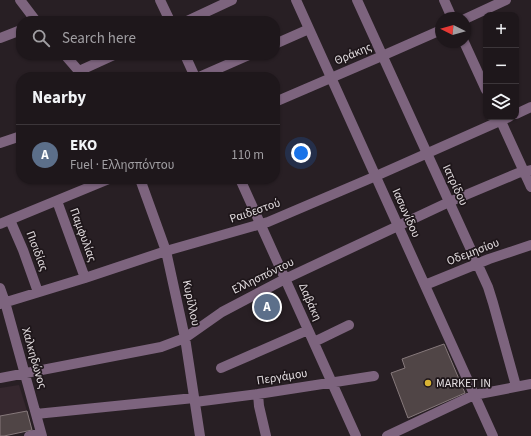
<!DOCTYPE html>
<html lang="en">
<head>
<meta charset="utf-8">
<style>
	:root { --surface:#1e171b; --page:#262024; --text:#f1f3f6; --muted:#a19fa3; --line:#3c363a; --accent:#0f766e }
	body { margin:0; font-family:"Source Sans 3",sans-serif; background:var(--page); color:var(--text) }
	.controls { position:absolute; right:12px; top:12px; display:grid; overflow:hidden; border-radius:8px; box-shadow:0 1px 3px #0004 }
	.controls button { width:36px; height:36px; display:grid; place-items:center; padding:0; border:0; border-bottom:1px solid var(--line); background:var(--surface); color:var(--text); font:20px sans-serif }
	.compass { position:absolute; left:435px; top:12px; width:36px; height:36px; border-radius:50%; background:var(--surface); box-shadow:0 1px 3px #0004; rotate:275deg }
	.you { position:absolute; left:301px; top:153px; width:14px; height:14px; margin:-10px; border:3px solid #fff; border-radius:50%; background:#1a73e8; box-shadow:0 0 0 6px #1a73e833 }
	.badge { display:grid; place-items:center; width:26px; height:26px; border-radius:50%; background:var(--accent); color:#fff; font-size:13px; font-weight:700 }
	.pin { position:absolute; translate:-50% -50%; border:2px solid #fff; box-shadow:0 1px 4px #0006 }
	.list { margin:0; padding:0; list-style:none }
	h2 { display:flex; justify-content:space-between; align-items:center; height:52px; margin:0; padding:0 16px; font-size:17px }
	h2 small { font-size:13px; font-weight:400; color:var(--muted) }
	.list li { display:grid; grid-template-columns:26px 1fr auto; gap:12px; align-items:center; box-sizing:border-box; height:60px; padding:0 16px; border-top:1px solid var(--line) }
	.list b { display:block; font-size:15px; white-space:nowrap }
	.list p { margin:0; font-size:13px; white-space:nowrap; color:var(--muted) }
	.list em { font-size:13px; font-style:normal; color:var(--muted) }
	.icon { flex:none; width:22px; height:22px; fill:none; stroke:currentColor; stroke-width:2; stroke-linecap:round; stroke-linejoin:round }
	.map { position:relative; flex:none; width:531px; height:436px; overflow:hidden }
	.search { position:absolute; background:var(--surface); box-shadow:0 1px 3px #0004; left:16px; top:16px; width:264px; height:44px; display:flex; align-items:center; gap:10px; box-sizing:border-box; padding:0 14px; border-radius:16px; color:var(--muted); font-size:15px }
	.panel { position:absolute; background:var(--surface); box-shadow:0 1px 3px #0004; left:16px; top:72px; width:264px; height:112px; border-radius:16px }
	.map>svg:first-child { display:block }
</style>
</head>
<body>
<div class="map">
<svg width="531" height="436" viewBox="0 0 531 436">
	<rect width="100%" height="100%" fill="#281f24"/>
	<path fill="#35272e" d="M19 385 27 411 32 430 4 436H0V388Z"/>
	<path fill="#504546" stroke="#86797b" d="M444 344 465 393 408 418 391 373 405 368 402 359Z
		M27 411 32 430 4 436H0V416Z"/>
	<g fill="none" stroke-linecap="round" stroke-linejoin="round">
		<path stroke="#7d647e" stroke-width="10" d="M20 0 36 21
			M160 0 170 21
			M296 0 493 436
			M357 0 488 287 493 303 516 386
			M444 0 452 18
			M465 19 506 0
			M187 21 232 0
			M0 38 21 30
			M464 42 486 90
			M275 44 309 29
			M65 55 84 77
			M185 55 195 77
			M79 71 114 55
			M199 77 249 55
			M275 102 382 56 441 30
			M516 114 531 107
			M499 117 531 187
			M0 143 21 136
			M140 179 166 251 185 338 200 436
			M240 179 356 436
			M57 201 85 278
			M10 220 23 250 38 292
			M0 224 109 179
			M425 285 489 259 531 245
			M0 288 5 302 42 436
			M0 304 85 278 166 251 268 222 376 176 509 117
			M314 342 349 325
			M221 368 308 330
			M0 378 161 347 185 338 222 312 285 279 449 202 518 173 531 170
			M258 394 259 406 266 436
			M195 402 258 394 374 376
			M36 414 194 398
			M29 436 41 433
			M387 436 474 395 531 384"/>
	</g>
	<circle fill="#d9b434" stroke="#1e161a" stroke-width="1.5" cx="428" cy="383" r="4"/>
	<g text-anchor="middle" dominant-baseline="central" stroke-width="3.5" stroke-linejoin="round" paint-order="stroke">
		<g font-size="12" fill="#e2dcdf" stroke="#1e161a">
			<text transform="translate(353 54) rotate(-23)">Θράκης</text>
			<text transform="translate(455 185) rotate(65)">Ιατρίδου</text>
			<text transform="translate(255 211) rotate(-19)">Ραιδεστού</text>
			<text transform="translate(406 213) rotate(66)">Ιασωνίδου</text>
			<text transform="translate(83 235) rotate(70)">Παμφυλίας</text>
			<text transform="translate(37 251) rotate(69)">Πισιδίας</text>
			<text transform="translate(473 252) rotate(-21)">Οδεμησίου</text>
			<text transform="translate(263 276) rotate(-26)">Ελλησπόντου</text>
			<text transform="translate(310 302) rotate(66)">Δαβάκη</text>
			<text transform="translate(191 303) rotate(78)">Κυρίλλου</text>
			<text transform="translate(34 358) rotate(74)">Χαλκηδώνος</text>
			<text transform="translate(282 377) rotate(-9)">Περγάμου</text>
		</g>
		<g font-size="12" fill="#e2dcdf" stroke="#1e161a" text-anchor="start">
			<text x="436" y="383">MARKET IN</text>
		</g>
	</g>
</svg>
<div class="controls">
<button>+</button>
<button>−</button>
<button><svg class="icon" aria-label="layers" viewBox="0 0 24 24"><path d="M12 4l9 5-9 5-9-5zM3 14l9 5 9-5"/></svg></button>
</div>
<svg class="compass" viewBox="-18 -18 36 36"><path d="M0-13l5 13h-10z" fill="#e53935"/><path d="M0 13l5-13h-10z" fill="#a19fa3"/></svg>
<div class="you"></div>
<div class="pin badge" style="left:267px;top:307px;background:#5c6f8a">A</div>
<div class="search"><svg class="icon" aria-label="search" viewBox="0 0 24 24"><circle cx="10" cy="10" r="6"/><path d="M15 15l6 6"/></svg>Search here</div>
<section class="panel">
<h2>Nearby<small></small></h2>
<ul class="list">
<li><span class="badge" style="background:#5c6f8a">A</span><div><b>ΕΚΟ</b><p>Fuel · Ελλησπόντου</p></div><em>110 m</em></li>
</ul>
</section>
</div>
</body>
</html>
